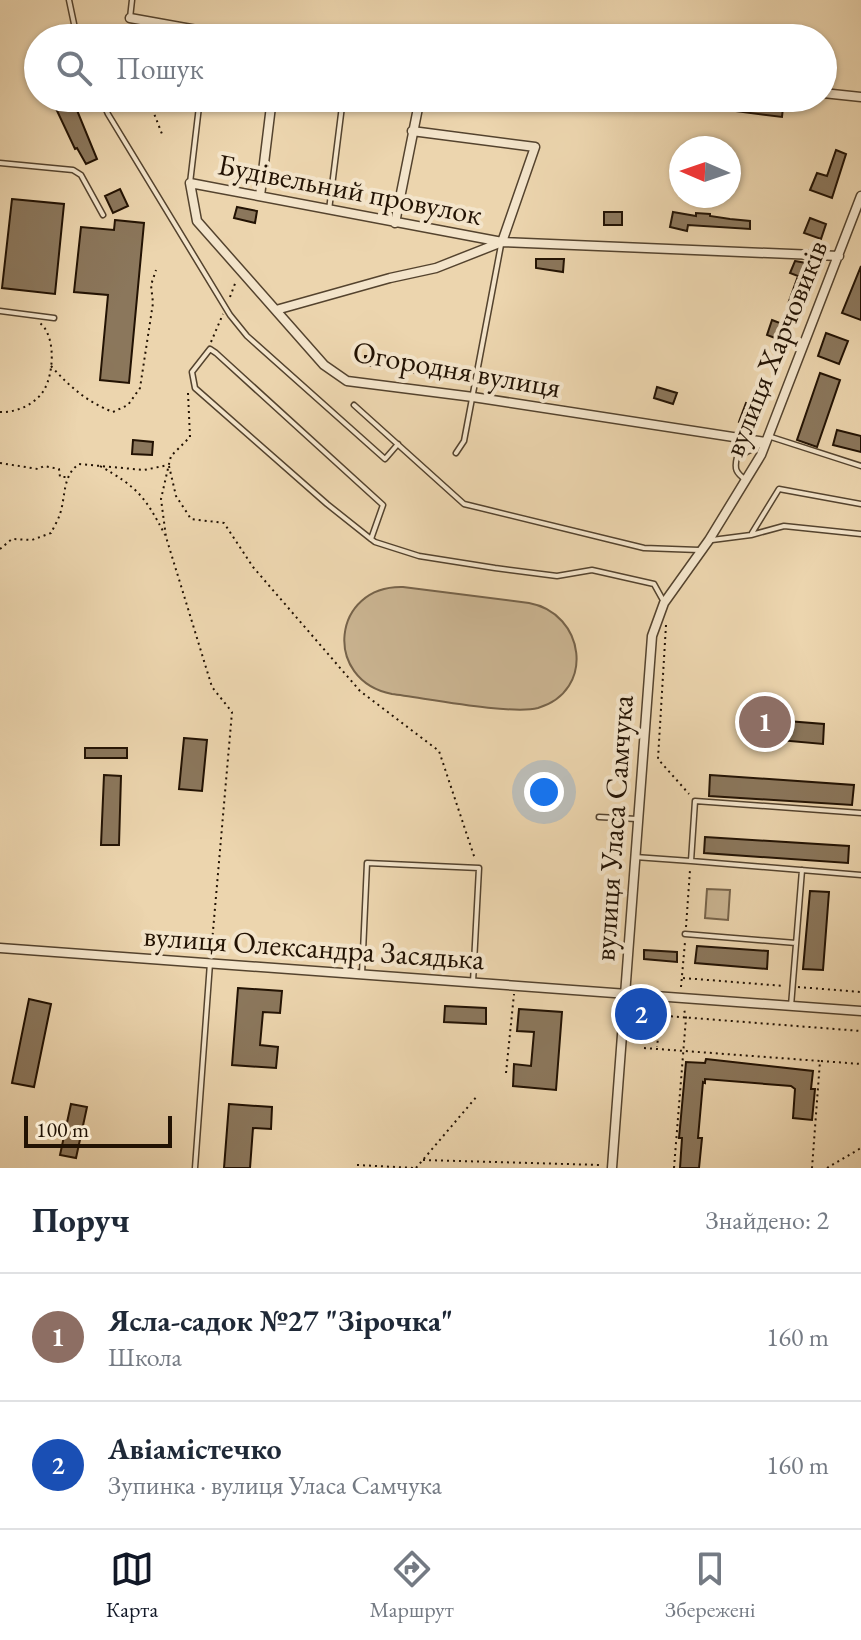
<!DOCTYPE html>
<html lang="uk">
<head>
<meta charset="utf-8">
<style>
	:root { --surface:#fff; --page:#f6f6f7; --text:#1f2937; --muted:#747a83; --line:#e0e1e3; --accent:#111827 }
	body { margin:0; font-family:"EB Garamond",serif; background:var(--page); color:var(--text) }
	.compass { position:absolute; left:669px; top:136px; width:72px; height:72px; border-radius:50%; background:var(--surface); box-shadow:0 2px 6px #0004; rotate:272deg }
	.scale { position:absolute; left:24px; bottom:20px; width:148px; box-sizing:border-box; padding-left:8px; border:4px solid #221203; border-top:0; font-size:22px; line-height:28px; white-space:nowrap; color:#221203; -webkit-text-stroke:6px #f3e4ca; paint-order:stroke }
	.you { position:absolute; left:544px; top:792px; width:28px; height:28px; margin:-20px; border:6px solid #fff; border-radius:50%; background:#1a73e8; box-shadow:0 0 0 12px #1a73e833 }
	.badge { display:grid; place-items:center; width:52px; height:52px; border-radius:50%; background:var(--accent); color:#fff; font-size:26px; font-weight:700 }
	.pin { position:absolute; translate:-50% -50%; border:4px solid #fff; box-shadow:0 2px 8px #0006 }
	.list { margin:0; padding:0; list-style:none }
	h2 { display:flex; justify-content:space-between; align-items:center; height:104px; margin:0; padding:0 32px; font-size:34px }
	h2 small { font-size:26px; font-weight:400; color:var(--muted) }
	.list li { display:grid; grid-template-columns:52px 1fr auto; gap:24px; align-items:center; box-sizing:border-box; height:128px; padding:0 32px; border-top:2px solid var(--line) }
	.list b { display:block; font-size:30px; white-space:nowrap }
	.list p { margin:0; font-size:26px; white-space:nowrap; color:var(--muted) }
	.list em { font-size:26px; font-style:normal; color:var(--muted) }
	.icon { flex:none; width:44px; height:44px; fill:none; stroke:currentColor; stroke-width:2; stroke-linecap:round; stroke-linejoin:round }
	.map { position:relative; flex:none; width:861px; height:1168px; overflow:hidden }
	.search { position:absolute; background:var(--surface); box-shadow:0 2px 6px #0004; left:24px; right:24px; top:24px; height:88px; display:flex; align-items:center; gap:20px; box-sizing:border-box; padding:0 28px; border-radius:44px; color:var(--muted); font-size:30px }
	.sheet { height:360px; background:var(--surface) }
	nav { display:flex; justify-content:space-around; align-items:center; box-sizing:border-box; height:112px; border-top:2px solid var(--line); background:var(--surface); font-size:22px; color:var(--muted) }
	nav a { display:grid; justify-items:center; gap:4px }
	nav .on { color:var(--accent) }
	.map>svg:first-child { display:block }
</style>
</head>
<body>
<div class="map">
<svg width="861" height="1168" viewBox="0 0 861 1168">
	<rect width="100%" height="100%" fill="#ecd5ae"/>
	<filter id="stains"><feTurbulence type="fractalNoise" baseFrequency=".0025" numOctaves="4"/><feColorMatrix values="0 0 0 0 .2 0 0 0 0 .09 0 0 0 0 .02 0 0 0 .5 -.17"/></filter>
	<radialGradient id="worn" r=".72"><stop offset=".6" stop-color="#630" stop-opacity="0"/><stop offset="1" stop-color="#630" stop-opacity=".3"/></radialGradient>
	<path fill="#cab491" stroke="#76634a" stroke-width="2" d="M403 587 529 603C585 613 596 691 538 708 511 715 425 698 392 694 322 680 332 585 403 587Z
		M707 889 730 890 728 920 705 918Z"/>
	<path fill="#8b775c" stroke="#221203" stroke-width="2" d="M51 98H72L97 159 86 164 77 148 75 149Z
		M728 98H784L782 117 727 110Z
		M836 150 846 154 832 198 810 190 817 173 827 176Z
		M120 189 128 206 113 213 105 196Z
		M12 199 64 204 55 294 2 288Z
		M237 207 257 211 255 223 234 218Z
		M604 212H622V225H604Z
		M673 212 696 216V213L710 214V216L730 219 750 221V229L688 225 687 231 670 227Z
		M810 218 826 224 821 239 804 233Z
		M115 220 144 223 129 383 100 380 108 295 74 292 81 227 114 230Z
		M536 259H564L563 272 536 268Z
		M795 261 812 264 801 292 806 294 800 309 788 304 798 276 790 273Z
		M861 266V320L842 313Z
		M772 320 785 325 780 340 767 335Z
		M826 333 848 341 839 364 818 356Z
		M365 356H395V369L365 365Z
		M411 360 444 368 441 378 409 372Z
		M820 373 840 380 817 447 797 440Z
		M657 387 677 393 673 404 654 398Z
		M746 403 761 408 754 427 739 422Z
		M837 430 861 436V452L833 445Z
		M133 440 153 442 152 455 132 454Z
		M749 718 824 724 823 744 747 737Z
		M184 738 207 740 202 791 179 789Z
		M85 748H127V758H85Z
		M104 775 121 776 119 845H101Z
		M710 775 854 785 852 805 709 796Z
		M705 837 849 846 848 863 704 853Z
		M810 891 829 892 823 970 803 969Z
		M697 946 768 951 767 969 695 963Z
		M644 950 677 952V962L644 959Z
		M238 988 282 991 280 1013 263 1012 260 1045 278 1047 276 1068 232 1065Z
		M29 999 51 1004 34 1087 12 1083Z
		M445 1006 486 1008V1024L444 1022Z
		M519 1009 562 1012 556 1090 513 1086 514 1064 531 1066 534 1032 517 1031Z
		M706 1059 813 1071 811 1089H815L812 1120 793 1118 795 1089 791 1086 705 1079V1083L703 1082 698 1138H702L699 1168H680L682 1138H679L686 1062 705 1063Z
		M71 1104 87 1107 76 1158 60 1155Z
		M229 1104 272 1107 271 1129 253 1128 250 1168H224Z"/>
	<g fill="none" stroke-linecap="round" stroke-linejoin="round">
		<g stroke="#54432e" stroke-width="7">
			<path id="service" d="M69 0 77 38
				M130 18 132 0
				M101 98 108 114 230 315 247 336 385 459 398 444
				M0 163 73 170 81 175 103 215
				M190 183 200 98
				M329 210 343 98
				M0 311 54 318
				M354 405 464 504 644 548 699 550
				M768 436 861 466
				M456 453 464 441 501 245
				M746 480C736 473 734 469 737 457L764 443
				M752 533 779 489 861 504
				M371 539 383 505 216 353 210 349 192 372 195 388 327 504 371 539 375 542 419 556 495 568 557 576 592 570 654 584 664 602
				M712 540 751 535 784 526 861 534
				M599 817 637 819
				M635 857 691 861 695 801 861 813
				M691 861 861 875
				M685 934 796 943
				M362 974 367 863 479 868 473 982
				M791 1006 802 870
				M195 1168 210 963"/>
		</g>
		<g stroke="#54432e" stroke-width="11">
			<path id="minor" d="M130 18 208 32 265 38
				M823 93 861 97
				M260 196 272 98
				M395 223 420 98
				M276 310 390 278 436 268 502 242 535 147 412 131
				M766 442 473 397 347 381 324 365 197 221 190 183 502 242 839 256
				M0 948 861 1011
				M612 1168 652 636 664 603 709 540 761 455 861 196"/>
		</g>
		<path stroke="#221203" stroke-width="2" stroke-dasharray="2 4" stroke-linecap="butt" d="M132 27 134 38
			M148 98 162 134
			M230 297 236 281
			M211 342 223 314
			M51 366C70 387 87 402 113 412L128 405 140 388 153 303 151 285 156 270
			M188 393 190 437 171 456 169 464 161 499 166 537 212 687 232 712 211 954
			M0 412C16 413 36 404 44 390 54 373 56 336 40 323
			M0 463 38 469 44 466 59 469 60 477H67
			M100 466C137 487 145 496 165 535
			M169 466 176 496 191 519 224 523 253 567 360 691 439 751 475 859
			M0 549 12 539 32 540 51 533C54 527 58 520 60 514 66 496 62 476 79 464L144 470 168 465
			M666 625 658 759 689 794
			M686 927 690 870
			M683 978 784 986
			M681 987 685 942
			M798 987 861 992
			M641 1014 861 1031
			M641 1015 644 1022 659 1029 657 1047
			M644 1048 820 1061 812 1168
			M821 1061 861 1064
			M506 1073 514 994
			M423 1160 601 1165
			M357 1165 415 1168
			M416 1168 478 1095
			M674 1168 686 1018 684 1009
			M827 1168 861 1148"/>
		<use href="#service" stroke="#f3e4ca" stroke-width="4"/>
		<use href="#minor" stroke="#f3e4ca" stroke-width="8"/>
	</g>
	<g text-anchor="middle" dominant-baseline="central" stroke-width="8" stroke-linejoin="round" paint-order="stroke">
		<g font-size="30" fill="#221203" stroke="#f3e4ca">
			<text transform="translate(350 189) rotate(11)">Будівельний провулок</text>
			<text transform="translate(775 348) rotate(-68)">вулиця Харчовиків</text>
			<text transform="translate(457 369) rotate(10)">Огородня вулиця</text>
			<text transform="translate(613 828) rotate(-86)">вулиця Уласа Самчука</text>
			<text transform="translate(314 947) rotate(4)">вулиця Олександра Засядька</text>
		</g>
	</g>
	<rect width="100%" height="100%" filter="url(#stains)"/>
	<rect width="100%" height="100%" fill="url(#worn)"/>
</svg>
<svg class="compass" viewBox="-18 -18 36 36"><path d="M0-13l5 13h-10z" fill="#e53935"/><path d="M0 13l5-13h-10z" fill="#747a83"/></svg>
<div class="scale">100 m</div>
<div class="you"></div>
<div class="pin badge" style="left:765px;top:722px;background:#8d6e63">1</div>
<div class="pin badge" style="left:641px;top:1014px;background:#1a4fb4">2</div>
<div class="search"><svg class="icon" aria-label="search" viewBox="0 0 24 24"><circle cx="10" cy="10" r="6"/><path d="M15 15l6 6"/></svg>Пошук</div>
</div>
<section class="sheet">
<h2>Поруч<small>Знайдено: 2</small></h2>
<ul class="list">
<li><span class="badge" style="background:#8d6e63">1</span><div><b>Ясла-садок №27 &quot;Зірочка&quot;</b><p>Школа</p></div><em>160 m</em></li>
<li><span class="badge" style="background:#1a4fb4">2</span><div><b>Авіамістечко</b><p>Зупинка · вулиця Уласа Самчука</p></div><em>160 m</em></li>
</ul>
</section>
<nav>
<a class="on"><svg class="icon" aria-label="map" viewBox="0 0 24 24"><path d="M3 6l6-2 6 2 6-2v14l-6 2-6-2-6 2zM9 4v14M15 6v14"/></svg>Карта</a>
<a><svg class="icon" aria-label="directions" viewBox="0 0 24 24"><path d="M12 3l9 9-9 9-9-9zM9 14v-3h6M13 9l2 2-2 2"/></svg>Маршрут</a>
<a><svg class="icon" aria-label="saved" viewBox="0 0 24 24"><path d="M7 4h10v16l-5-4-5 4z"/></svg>Збережені</a>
</nav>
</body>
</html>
